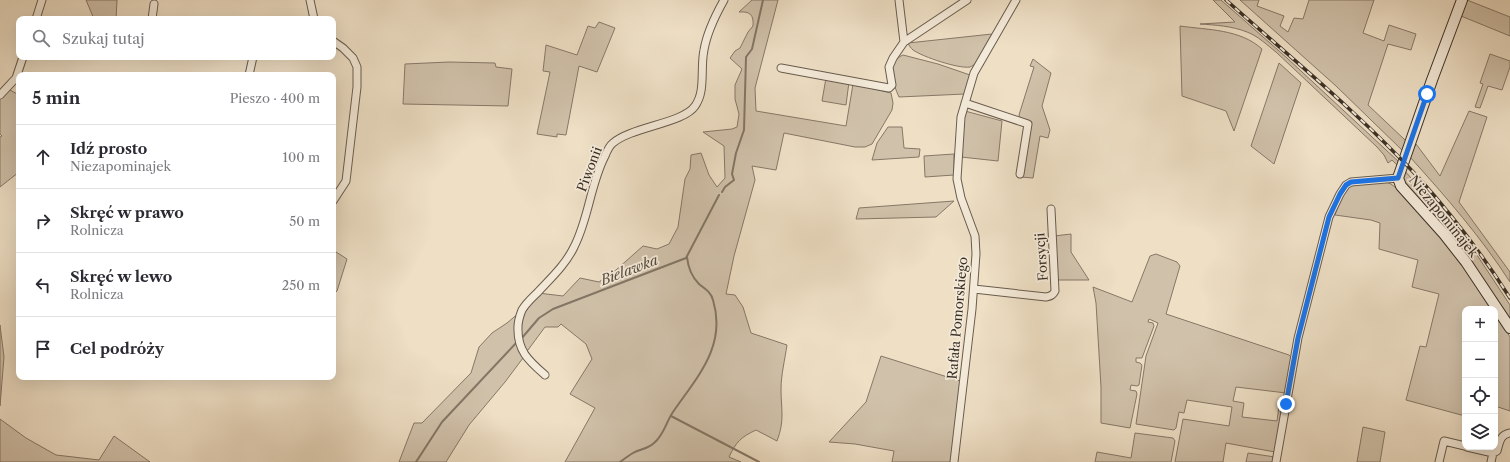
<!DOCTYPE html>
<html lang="pl">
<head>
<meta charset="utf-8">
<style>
	:root { --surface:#fff; --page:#f7f7f7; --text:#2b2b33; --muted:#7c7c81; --line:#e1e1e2 }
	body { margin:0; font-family:"Libre Caslon Text",serif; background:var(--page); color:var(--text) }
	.controls { position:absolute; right:12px; bottom:12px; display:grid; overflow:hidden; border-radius:8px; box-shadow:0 4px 16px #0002 }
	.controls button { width:36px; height:36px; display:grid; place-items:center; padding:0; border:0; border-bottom:1px solid var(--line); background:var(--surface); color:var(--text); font:20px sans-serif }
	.stop { position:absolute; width:12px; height:12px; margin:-9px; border:3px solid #1a73e8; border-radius:50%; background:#fff }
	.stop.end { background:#1a73e8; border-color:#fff; box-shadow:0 1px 4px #0008 }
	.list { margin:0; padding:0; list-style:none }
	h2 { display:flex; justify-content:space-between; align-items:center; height:52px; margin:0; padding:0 16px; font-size:17px }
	h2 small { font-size:13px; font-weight:400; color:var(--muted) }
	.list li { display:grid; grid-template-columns:26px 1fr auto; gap:12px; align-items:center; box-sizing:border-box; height:64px; padding:0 16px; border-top:1px solid var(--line) }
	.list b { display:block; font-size:15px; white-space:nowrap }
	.list p { margin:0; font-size:13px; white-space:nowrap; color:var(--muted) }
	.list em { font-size:13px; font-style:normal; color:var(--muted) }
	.icon { flex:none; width:22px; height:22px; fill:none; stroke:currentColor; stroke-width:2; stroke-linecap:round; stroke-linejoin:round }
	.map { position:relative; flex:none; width:1510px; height:462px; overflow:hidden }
	.search { position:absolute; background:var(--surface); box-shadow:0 4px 16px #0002; left:16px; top:16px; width:320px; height:44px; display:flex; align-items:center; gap:10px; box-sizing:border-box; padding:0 14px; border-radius:8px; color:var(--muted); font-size:15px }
	.panel { position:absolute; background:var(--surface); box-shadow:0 4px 16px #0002; left:16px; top:72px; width:320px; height:308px; border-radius:8px }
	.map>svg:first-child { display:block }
</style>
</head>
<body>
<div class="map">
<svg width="1510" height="462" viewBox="0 0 1510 462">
	<rect width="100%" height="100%" fill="#eedfc5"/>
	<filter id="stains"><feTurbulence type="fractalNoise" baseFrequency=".005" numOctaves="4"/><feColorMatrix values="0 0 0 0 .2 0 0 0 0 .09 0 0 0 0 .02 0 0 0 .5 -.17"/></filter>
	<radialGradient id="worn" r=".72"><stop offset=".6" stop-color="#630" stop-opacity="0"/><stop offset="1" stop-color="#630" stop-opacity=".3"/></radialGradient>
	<path fill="#d0c1aa" stroke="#867868" d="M86 0H117L116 19H94Z
		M752 0H778L755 88 756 111 846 126 853 84 891 93 893 103 892 110 872 144 865 147H855L784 133 776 170 752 166 755 180 734 256 726 294 735 295 743 307 751 333 787 345C785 359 781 375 781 389 781 410 785 420 777 441L756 430C741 437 736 442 729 457L741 462H565L595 408 570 394 592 359 586 344 561 324 558 327H545L525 354 520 338 521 318 538 293 563 296 580 278 599 282 616 270 643 246 657 249 669 244 678 227 685 179 690 169 691 155 701 153 709 175 717 187 725 178 724 146 703 132 732 129 737 127 739 114 735 99V85L742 69 730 58 735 51 740 48 748 32 753 26C754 15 750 11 739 12Z
		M1213 0H1221L1287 58 1399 162 1397 165 1392 160 1388 163 1384 155 1377 147 1276 52C1267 45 1258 36 1247 32 1232 26 1215 25 1200 24L1235 22Z
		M1240 0H1259L1257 6 1284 16 1280 26 1288 32 1294 18 1303 19 1309 0H1374L1363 33 1384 41 1389 25 1416 34 1411 50 1388 44 1368 105 1405 140H1407L1404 152 1336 86Z
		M1467 0 1510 17V36L1461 16Z
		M599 22 615 28 597 72 579 66 566 135 557 134V137L537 134 550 72 543 71 546 45 577 55 588 26 595 28Z
		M1180 26C1208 30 1240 29 1262 49L1234 131 1226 111 1182 96Z
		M992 34 975 64C974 65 972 66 970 67 959 69 923 57 913 50 911 48 909 46 908 43Z
		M1490 54 1510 61V67L1502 90 1488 86 1480 108 1475 107 1483 84 1480 83Z
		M903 55 938 64 970 75 965 94 899 97C893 84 886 62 903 55Z
		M1033 59 1051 73 1042 106 1050 130 1048 138 1040 136 1033 178 1021 177 1031 124 1021 119 1019 115 1034 67 1030 66Z
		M449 62 495 63 496 67 512 69 508 106 403 104 405 64Z
		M1279 63 1301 83 1274 164 1251 146Z
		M826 78 849 82 846 105 822 101Z
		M8 89 19 95V172L0 187V137L2 136 0 134V99Z
		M965 111 1002 121 998 161 961 157Z
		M1469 111 1487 117 1459 202 1510 272V282C1481 237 1446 197 1410 157L1416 144 1440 176Z
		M888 127H902L904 148 920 149 919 157 872 160 877 143Z
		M954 154V175L925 177 924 156Z
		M1404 170 1471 246 1510 305V322L1406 187 1401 174Z
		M1386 182 1391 184 1400 191 1445 241 1493 309H1465V416L1406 400 1420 346 1426 347 1439 294 1412 287 1418 260 1379 249 1380 223 1371 220 1335 215C1347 179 1350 185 1386 182Z
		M954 201 936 217 856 219 859 208Z
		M1071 234V252L1089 280H1057L1054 236Z
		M333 250 347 259 337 291 333 295Z
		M1156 254 1177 262 1180 266 1166 314 1289 355 1291 357 1286 393 1236 387 1233 401 1244 403 1242 417 1277 421 1279 406 1284 407 1275 452 1226 443 1223 462H1175L1183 419 1229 426 1232 407 1187 400 1184 413 1179 412 1176 428 1174 430 1136 424 1146 356 1158 323 1149 319 1148 322 1153 323 1154 326 1142 358H1136V362L1140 363 1142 365 1139 385 1137 386 1131 385 1130 390 1136 391 1137 394 1130 428 1101 423V387L1096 303 1093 287 1132 302 1150 256Z
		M520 312 523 358 505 382 469 425 446 462H399L414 423H422L471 373 479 347 492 333 507 323Z
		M1495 313 1510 337V411L1495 406Z
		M0 325 4 357 0 406Z
		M881 356 960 381 952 462H892L894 451 855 444 829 442 866 402Z
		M0 419 26 438 56 455 99 460 114 436 150 462H0Z
		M1363 427 1385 432 1380 462H1357Z
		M1135 433 1173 438 1175 441 1171 462H1095L1097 452 1131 458Z
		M1248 453 1275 457 1274 462H1246Z"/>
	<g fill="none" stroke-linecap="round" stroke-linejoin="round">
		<path stroke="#827665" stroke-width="2" d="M722 192 725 187 734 180 732 174 736 153 744 130 746 57 752 49 763 0
			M521 339 539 318 553 309 686 258 719 195
			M671 416 759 462
			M416 462 442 422 517 342
			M620 462C624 459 628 456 633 453 640 449 648 449 654 443 664 435 666 422 673 412 697 377 727 346 713 300 711 292 705 289 699 284 692 277 688 267 687 257"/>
		<g stroke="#685c4e" stroke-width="9">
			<path id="street" d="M310 0 314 19
				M899 0 904 42
				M36 19 42 0
				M152 19 154 4
				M333 41 343 48 353 58 357 67V87L346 181 333 201
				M781 68 889 88 892 85 889 67 893 58 904 42 967 0
				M249 75 253 57
				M0 95 16 78 23 57
				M965 103 1028 124 1020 174
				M974 289 1046 297C1051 296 1053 295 1055 291L1051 209
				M545 375C529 361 517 351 518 327 518 322 520 315 522 310 526 303 533 297 538 292 551 278 566 264 574 247 589 218 590 185 605 156 607 151 609 146 613 143 631 127 684 123 695 106 706 91 700 68 704 50 707 32 715 16 724 0
				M1467 447 1493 453
				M1493 453 1497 451C1500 441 1500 435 1510 433
				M954 462 972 309 976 254 975 236 961 198 957 179 961 117 974 73 1016 0
				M1276 462 1298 338 1329 217 1340 194 1346 185 1351 182 1398 178
				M1439 462 1444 441 1465 446
				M1491 462 1493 453"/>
		</g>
		<g stroke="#3b3026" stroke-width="12">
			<path id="secondary" d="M1462 0 1432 80 1398 178 1401 186 1444 234 1466 262 1510 328"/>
		</g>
		<use href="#street" stroke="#f4ead9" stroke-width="7"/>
		<use href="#secondary" stroke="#f4ead9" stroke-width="10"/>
		<g stroke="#3b3026" stroke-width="3.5">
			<path id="rail" d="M1226 0C1291 58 1359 113 1418 177 1452 215 1483 255 1510 298"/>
		</g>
		<use href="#rail" stroke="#f4ead9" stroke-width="2" stroke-dasharray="6" stroke-linecap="butt"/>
	</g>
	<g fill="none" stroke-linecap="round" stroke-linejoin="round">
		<path stroke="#1a73e8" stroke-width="5" d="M1286 404 1298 338 1329 217 1340 194 1346 185 1351 182 1398 178 1427 94"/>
	</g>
	<g text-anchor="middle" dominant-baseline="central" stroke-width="3.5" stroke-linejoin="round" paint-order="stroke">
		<g font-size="13" fill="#3b3026" stroke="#f4ead9">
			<text transform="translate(589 169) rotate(-69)">Piwonii</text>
			<text transform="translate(1444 216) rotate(51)">Niezapominajek</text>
			<text transform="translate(1041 257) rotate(-94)">Forsycji</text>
			<text transform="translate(957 318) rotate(-85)">Rafała Pomorskiego</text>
		</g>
		<g font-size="14" font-style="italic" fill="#584d40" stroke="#f4ead9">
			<text transform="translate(629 270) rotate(-21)">Bielawka</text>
		</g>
	</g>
	<rect width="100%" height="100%" filter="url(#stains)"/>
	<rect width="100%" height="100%" fill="url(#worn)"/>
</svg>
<div class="controls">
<button>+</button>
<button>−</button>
<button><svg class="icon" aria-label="locate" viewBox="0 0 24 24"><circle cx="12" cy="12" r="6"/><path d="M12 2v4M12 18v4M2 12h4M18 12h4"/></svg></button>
<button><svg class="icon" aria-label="layers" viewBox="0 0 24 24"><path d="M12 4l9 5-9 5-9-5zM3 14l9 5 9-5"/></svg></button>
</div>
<div class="stop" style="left:1427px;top:94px"></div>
<div class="stop end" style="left:1286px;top:404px"></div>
<div class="search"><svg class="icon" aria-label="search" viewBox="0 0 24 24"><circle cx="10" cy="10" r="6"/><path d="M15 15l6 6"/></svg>Szukaj tutaj</div>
<section class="panel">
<h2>5 min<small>Pieszo · 400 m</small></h2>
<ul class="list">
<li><svg class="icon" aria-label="ahead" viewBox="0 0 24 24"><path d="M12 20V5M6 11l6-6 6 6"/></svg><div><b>Idź prosto</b><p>Niezapominajek</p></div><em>100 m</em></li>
<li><svg class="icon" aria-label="right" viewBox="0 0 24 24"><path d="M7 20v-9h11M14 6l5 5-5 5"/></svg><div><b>Skręć w prawo</b><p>Rolnicza</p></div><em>50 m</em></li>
<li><svg class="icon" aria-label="left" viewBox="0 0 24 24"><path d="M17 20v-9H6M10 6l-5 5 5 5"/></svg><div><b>Skręć w lewo</b><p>Rolnicza</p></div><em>250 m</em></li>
<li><svg class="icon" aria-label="arrive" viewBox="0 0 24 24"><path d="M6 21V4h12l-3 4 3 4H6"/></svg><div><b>Cel podróży</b></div></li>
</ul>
</section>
</div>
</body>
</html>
